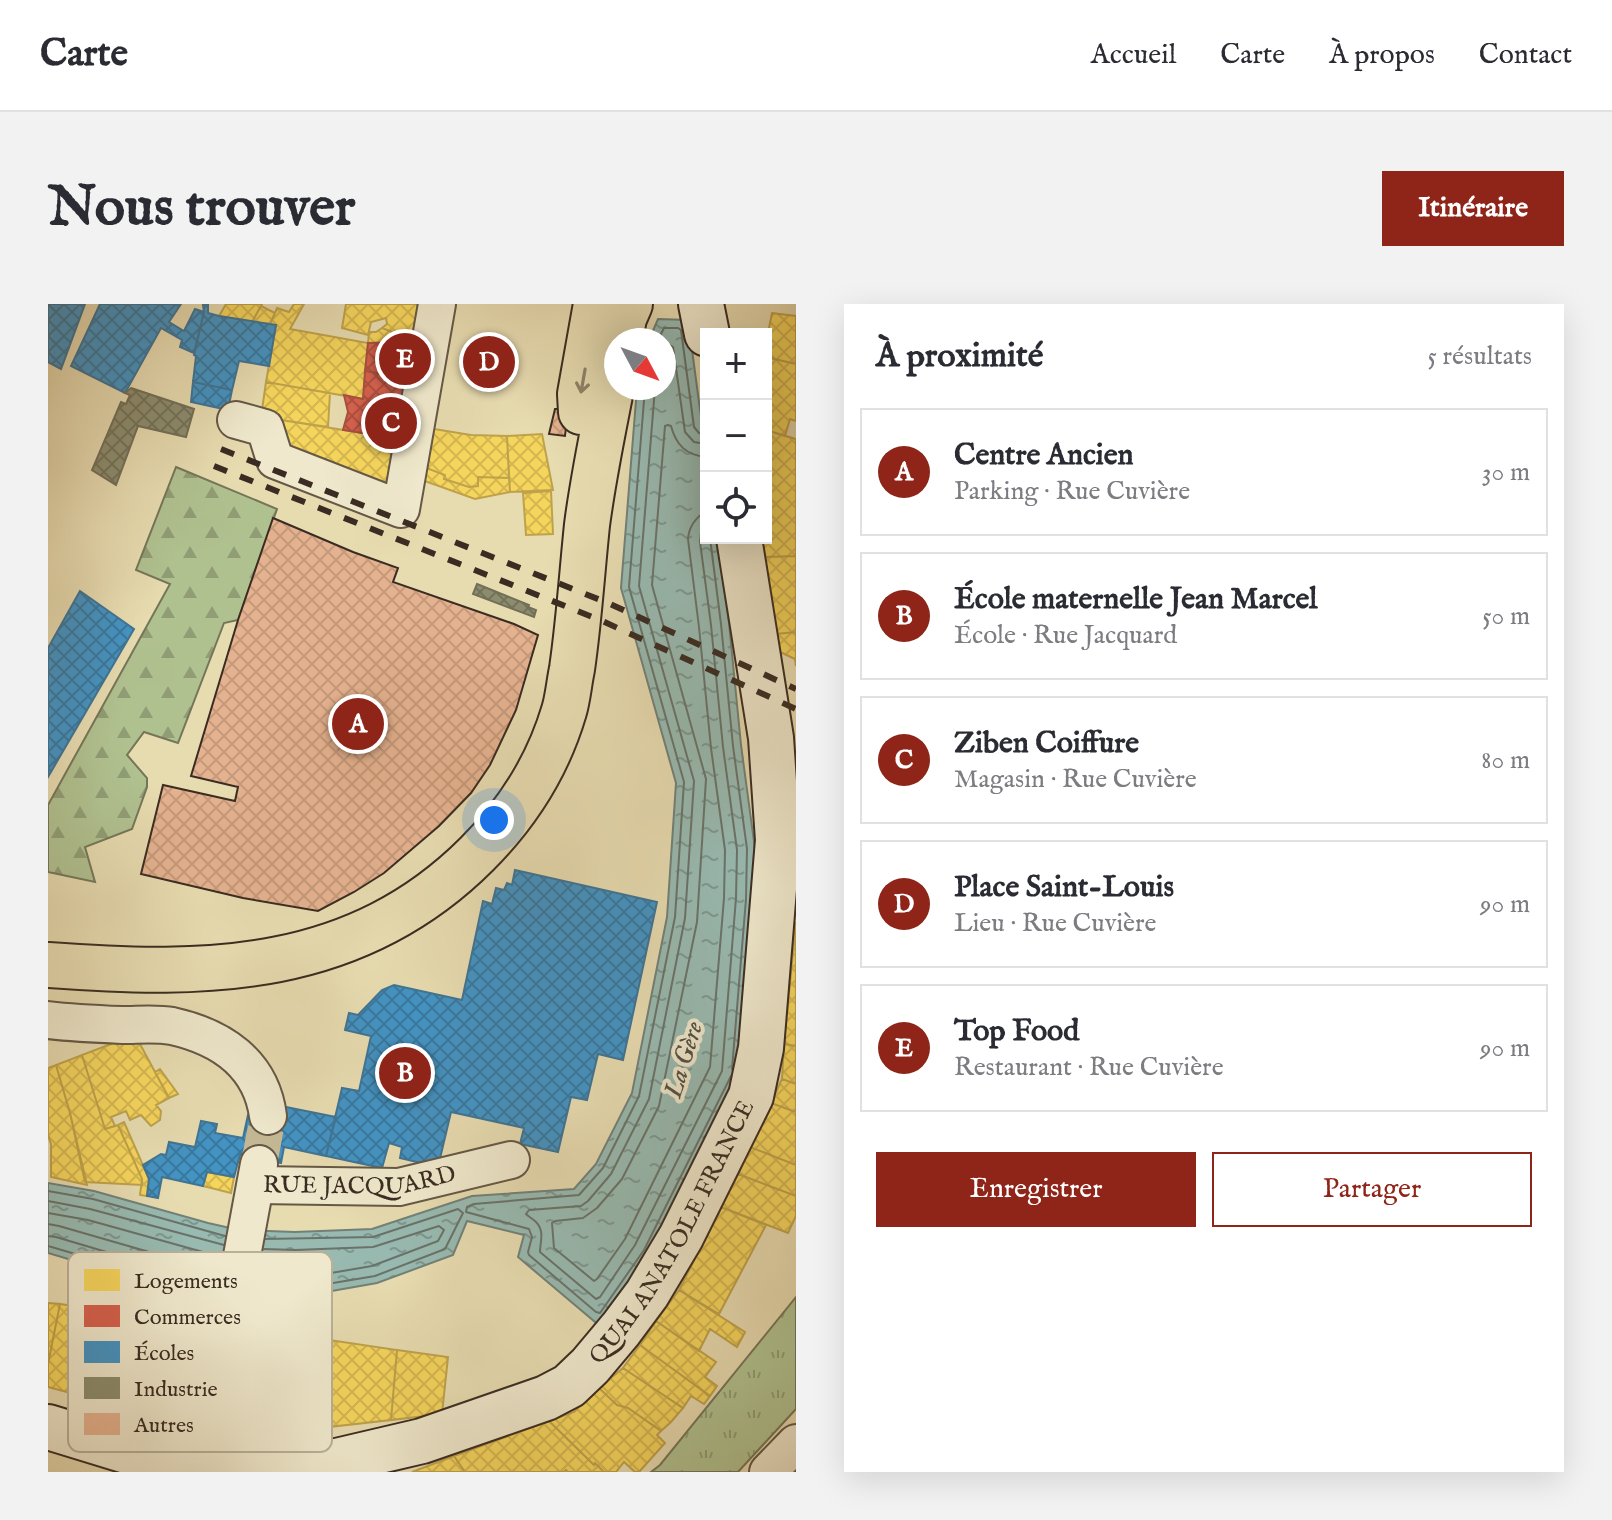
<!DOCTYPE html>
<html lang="fr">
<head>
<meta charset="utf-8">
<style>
	:root { --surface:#fff; --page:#f2f2f3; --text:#2b2b33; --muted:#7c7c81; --line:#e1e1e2; --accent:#8f2418 }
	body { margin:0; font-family:"IM FELL English",serif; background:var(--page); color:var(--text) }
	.controls { position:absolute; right:24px; top:24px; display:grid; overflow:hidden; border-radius:0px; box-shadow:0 8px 32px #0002 }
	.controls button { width:72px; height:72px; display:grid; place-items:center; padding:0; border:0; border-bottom:2px solid var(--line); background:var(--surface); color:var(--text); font:40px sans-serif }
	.compass { position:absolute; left:556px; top:24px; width:72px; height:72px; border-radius:50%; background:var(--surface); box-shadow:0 8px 32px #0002; rotate:131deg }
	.you { position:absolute; left:446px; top:516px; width:28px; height:28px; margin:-20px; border:6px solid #fff; border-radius:50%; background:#1a73e8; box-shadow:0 0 0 12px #1a73e833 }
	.badge { display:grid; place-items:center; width:52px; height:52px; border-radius:50%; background:var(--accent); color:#fff; font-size:26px; font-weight:700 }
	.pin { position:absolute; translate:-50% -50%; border:4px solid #fff; box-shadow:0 2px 8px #0006 }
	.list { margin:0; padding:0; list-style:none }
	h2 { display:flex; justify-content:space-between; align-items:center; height:104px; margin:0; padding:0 32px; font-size:34px }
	h2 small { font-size:26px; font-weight:400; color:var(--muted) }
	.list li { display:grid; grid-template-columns:52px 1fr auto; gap:24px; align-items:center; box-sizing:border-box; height:128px; margin:0 16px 16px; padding:0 16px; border:2px solid var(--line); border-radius:0px }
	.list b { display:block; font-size:30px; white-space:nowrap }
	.list p { margin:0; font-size:26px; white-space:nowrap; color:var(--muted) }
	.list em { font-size:26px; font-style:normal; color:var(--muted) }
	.actions { display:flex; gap:16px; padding:24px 32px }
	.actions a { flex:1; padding:18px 0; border:2px solid var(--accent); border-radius:0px; text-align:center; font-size:28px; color:var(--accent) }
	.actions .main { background:var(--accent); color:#fff }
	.icon { flex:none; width:44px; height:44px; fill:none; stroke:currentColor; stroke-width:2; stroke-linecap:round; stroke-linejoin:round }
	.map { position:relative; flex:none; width:748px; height:1168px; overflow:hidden; border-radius:0px }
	header { display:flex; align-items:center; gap:48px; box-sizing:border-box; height:112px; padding:0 40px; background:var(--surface); border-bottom:2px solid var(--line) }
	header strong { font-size:38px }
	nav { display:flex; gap:44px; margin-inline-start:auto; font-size:28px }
	.intro { display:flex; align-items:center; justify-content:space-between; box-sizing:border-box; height:192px; padding:0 48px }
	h1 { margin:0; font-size:56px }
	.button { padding:20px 36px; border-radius:0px; background:var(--accent); color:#fff; font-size:28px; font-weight:700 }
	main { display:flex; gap:48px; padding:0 48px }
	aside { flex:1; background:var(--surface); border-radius:0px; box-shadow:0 8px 32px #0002 }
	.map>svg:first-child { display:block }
</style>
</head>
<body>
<header>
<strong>Carte</strong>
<nav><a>Accueil</a><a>Carte</a><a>À propos</a><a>Contact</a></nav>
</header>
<div class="intro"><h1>Nous trouver</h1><a class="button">Itinéraire</a></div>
<main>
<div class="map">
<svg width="748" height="1168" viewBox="0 0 748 1168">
	<defs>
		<pattern id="grass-tufts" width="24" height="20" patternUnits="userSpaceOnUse" patternTransform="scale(2)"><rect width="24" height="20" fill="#b0c190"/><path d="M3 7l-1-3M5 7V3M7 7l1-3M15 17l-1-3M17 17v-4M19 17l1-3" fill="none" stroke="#909d75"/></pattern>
		<pattern id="forest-firs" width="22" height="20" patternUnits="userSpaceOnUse" patternTransform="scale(2)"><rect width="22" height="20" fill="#b0c190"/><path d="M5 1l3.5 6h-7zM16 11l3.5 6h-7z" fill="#909d75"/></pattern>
		<pattern id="water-ripples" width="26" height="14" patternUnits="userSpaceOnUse" patternTransform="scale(2)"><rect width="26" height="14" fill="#98bab1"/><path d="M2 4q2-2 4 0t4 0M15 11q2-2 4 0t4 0" fill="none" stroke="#7d9790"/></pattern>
		<pattern id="homes-cross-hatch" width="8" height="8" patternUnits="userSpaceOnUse" patternTransform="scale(2)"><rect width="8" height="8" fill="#f6d55c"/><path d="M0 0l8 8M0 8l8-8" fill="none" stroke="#d4b750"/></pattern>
		<pattern id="shops-cross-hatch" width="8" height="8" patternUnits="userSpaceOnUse" patternTransform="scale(2)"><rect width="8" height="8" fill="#d6604d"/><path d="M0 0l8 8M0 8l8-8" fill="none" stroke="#af4f40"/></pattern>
		<pattern id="schools-cross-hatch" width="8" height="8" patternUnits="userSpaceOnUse" patternTransform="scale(2)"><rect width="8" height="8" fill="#4393c3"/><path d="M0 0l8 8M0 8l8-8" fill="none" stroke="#39789e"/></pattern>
		<pattern id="industry-cross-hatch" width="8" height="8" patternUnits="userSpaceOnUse" patternTransform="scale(2)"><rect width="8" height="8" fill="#8c8c6e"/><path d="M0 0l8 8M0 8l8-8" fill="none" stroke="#73735a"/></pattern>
		<pattern id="building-cross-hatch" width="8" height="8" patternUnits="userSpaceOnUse" patternTransform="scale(2)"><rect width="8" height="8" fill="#e5b28f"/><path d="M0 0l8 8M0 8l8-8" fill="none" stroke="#c5997b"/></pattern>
	</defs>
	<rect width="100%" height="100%" fill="#e7dbb0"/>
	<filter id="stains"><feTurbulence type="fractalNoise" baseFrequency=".0025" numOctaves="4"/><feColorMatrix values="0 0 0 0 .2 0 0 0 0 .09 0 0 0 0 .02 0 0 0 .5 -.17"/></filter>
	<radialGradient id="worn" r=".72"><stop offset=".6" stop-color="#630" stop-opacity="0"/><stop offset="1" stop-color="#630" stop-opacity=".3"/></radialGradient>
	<path fill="url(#grass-tufts)" stroke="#757659" stroke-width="2" d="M748 993V1105L690 1168H603L612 1161Z"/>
	<path fill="url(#forest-firs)" stroke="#757659" stroke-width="2" d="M128 163 229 205 190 316 176 319 130 439 96 428 79 451 99 474V483L84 525 37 543 47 578 0 568V501L122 280 88 266Z"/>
	<path fill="url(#water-ripples)" stroke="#728178" stroke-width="2" d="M610 15 640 16 658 150V234H669L681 319 693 441 707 545 706 595 692 772 603 951 553 1023 470 953 476 931 419 917 405 951 329 979 244 994 214 996 161 995 114 983 0 949V879L46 887 160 919 191 926 247 928 324 925 424 892 526 885 548 860 584 789 619 613 628 479 573 284 589 84H616V36H601Z"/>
	<path fill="url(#homes-cross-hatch)" stroke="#bea24b" stroke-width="2" d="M178 0H214L204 18 171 12Z
		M246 0H256L242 25 320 39 315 95 218 78 228 21 222 20 229 4 241 8Z
		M298 0H370L366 27 347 29 334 24 339 20 338 14 323 18 320 31 294 24Z
		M213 2 227 9 222 20 204 18Z
		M724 9 748 12V60L718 53V39Z
		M334 24 347 29 366 27 365 38 320 39 321 28H328Z
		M718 53 748 60V117L742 115 737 132 718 126Z
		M218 78 282 89 280 123 213 113Z
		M227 115 352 135 340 185 231 144Z
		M380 124 423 131 459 132 461 174 430 173V182L421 183 396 175 397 171 376 163Z
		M718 126 748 135V252L717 253 714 234H718Z
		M494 130 505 186 462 188 459 132Z
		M376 163 397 171 396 175 421 183 430 182V173L461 174 462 188 427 195 374 176Z
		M503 187 505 230 478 231 475 189Z
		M748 252V328L728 330 717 253Z
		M748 328V362L747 355 732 348 728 330Z
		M748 618V742L736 740Z
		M85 727 121 794 108 801 113 807 112 816 103 822 93 811 82 816 78 807 63 813 67 822 57 825 34 751 63 740Z
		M736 740 748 742V780L734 775Z
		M34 751 57 825 70 821 94 875V881L37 878 22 809 8 761Z
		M8 761 22 809 39 881 3 873V840L0 831V764Z
		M112 765 130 790 121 794 107 768Z
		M734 775 748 780V808L723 799Z
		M723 799 748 808V861L702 843Z
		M76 818 101 875 99 892 92 891 94 875 70 821Z
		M702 843 748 861V892L690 870Z
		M159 868 186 873 183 889 155 882Z
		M690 870 748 892V912L740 929 673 903Z
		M673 903 718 921 671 1010 631 986Z
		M631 986 697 1028 689 1043 662 1025 651 1047 608 1017Z
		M0 999 12 1000 0 1060Z
		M12 1000 46 1005 30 1091 0 1083V1060Z
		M608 1017 668 1058 657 1073 669 1082 662 1092 592 1041Z
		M261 1033 349 1046 343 1116 245 1127Z
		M592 1041 662 1092 656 1100 643 1092 635 1104 575 1064Z
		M349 1046 400 1053 394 1110 343 1116Z
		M575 1064 635 1104 623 1118 613 1127 580 1104 569 1101 551 1084Z
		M551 1084 569 1101 580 1104 613 1127 609 1131 617 1139 591 1168H587L576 1158 568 1168H556L547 1159 546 1161 501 1117 526 1108Z
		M501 1117 546 1161 547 1159 556 1168H520L518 1166 516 1168H417L406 1152Z
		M406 1152 417 1168H364Z"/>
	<path fill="url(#shops-cross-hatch)" stroke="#a75040" stroke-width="2" d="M365 38 360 74 317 67 320 39Z
		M317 67 360 74 352 135 295 126 300 108 296 91 315 95Z"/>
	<path fill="url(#schools-cross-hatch)" stroke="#407493" stroke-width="2" d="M0 0H37L13 65 0 58Z
		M52 0H133L121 18 136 27 147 5 156 8 146 49 132 43 134 36 113 24 77 89 23 62Z
		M155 1H160V9L171 12 228 21 221 62 191 57 184 86 145 78 148 52 146 51 156 8Z
		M145 78 184 86 180 106 143 98Z
		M32 287 86 325 0 473V344Z
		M467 566 609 598 575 756 550 750 539 796 523 793 510 848 472 840 476 824 403 808 390 863 352 854 354 843 341 839 334 864 278 852 294 784 311 787 323 732 297 726 301 709 310 711 334 686 346 681 414 696 435 597 444 600 448 584 456 586 459 579 464 581Z
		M233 802 288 813 278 852 236 843 233 859 192 851 186 873 159 868 155 882 114 873 110 894 99 892 101 875 95 861 113 850 118 851 121 838 147 843 153 817 169 820 167 829 195 834 200 811 229 817Z"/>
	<path fill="url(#industry-cross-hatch)" stroke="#736f57" stroke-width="2" d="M83 84 146 105 138 133 90 122 68 181 44 166 73 98 78 100 82 91 77 89Z
		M429 280 481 301 480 303 488 306 486 313 425 290Z"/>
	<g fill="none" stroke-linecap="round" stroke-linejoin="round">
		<path stroke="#69736a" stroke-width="2" d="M610 36 616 24H630L633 26 646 123 651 129 658 130
			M616 45 620 40 625 43 637 128 646 138 658 140
			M597 84 581 283 636 478 627 613 591 792 555 864 531 891 426 900 419 903 418 908 481 925 484 933 480 948 481 951 548 1008 552 1009 596 946 683 772
			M607 84 591 282 646 477 637 614 601 795 563 870 540 897 533 902 481 906 478 910C481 913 485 915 488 918 497 927 492 938 492 948L548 995 552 993 587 941 674 767 688 594 689 546 675 443 663 321 652 238 653 228 658 221
			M658 153C638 151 628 141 623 122L620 121 617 122 604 281 658 475 649 618 611 802 574 875 549 904 535 914 507 917 504 919 506 944 546 977 549 975 577 935 662 763 676 594 677 546 663 444 651 323 640 235C641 222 647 214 658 207
			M662 234 673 320 685 442 699 545 698 595 684 765
			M0 887 45 895 177 932
			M0 897 42 905 176 941
			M0 909 40 916 173 953
			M0 920 11 922 122 954 171 965
			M0 932 8 933 119 966 169 977
			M0 942 116 976 167 987
			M210 978 242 976 324 962 390 937 396 926 391 922 325 943 247 946 216 945
			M208 987 243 986 327 972 397 945 415 909 410 905 325 933 217 935"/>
	</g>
	<path fill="url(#building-cross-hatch)" stroke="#3a2c22" stroke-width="2" d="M507 105H520L517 132 501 130Z
		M225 214 305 248 350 264 345 278 466 320 490 331 468 406 442 461 423 489 391 522 336 569 306 588 270 607 195 594 93 570 115 481 187 497 190 483 143 472 190 316Z"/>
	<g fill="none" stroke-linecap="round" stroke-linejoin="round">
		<path stroke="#c4b894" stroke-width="36" stroke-dasharray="36 18" stroke-linecap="butt" d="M211 860 220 812"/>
		<g stroke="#655846" stroke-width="40">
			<g id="street">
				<path d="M188 116 217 124 227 156 353 205 389 0"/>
				<path d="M0 716C25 719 49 720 74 721 90 721 108 719 124 722 173 733 213 759 220 812"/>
				<path id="s1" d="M208 881 351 883 463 856"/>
				<path d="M145 1168 151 1137 181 1022 211 860"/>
				<path d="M720 1168 748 1139"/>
			</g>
		</g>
		<g stroke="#3a2c22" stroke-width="48">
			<g id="secondary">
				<path d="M653 0 659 30"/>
				<path id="s2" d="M0 1123 108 1156 145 1163 280 1159 374 1137 498 1094 521 1082 542 1062 573 1025 599 990 633 933 703 792 713 744 730 536 723 434 691 234"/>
			</g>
		</g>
		<g stroke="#3a2c22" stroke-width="48">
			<path id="primary" d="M572 36 576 14 582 0
				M533 108 532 90 548 0
				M0 661C160 673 308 671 429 550 469 510 500 461 516 407 520 394 521 379 524 365 531 317 534 269 539 221 546 167 558 113 568 60"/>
		</g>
		<use href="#street" stroke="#efe8cc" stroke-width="36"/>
		<use href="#secondary" stroke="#efe8cc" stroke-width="44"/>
		<use href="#primary" stroke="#e7dbb0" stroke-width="44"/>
		<path stroke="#3a2c22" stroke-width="6" stroke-dasharray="14 14" stroke-linecap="butt" d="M173 145 560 299 748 385
			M166 162 552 316 748 405"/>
	</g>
	<defs><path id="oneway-shaft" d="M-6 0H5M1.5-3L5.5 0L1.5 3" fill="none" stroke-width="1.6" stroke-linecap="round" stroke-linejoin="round" transform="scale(2)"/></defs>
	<use stroke="#908469" href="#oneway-shaft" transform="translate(535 77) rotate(100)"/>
	<g text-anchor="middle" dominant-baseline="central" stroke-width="8" stroke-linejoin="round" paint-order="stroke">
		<g font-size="24" fill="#3a2c22" stroke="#efe8cc">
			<text stroke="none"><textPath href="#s1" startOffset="104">RUE JACQUARD</textPath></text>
			<text stroke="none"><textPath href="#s2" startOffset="726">QUAI ANATOLE FRANCE</textPath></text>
		</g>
		<g font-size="26" font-style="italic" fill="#525046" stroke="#efe8cc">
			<text transform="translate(636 756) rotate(-73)">La Gère</text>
		</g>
	</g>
	<rect x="20" y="948" width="264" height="200" rx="12" fill="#efe8cc" stroke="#b9b099" stroke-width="2"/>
	<rect x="36" y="965" width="36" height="22" fill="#f6d55c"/>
	<rect x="36" y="1001" width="36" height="22" fill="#d6604d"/>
	<rect x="36" y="1037" width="36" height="22" fill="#4393c3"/>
	<rect x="36" y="1073" width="36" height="22" fill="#8c8c6e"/>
	<rect x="36" y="1109" width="36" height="22" fill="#e5b28f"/>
	<g font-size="22" fill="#3a2c22">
		<text x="86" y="984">Logements</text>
		<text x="86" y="1020">Commerces</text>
		<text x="86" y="1056">Écoles</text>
		<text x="86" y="1092">Industrie</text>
		<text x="86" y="1128">Autres</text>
	</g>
	<rect width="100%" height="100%" filter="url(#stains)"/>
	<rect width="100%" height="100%" fill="url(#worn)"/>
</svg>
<div class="controls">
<button>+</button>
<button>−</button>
<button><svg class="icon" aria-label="locate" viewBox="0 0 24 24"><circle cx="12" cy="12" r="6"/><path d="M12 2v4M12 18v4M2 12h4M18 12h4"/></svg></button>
</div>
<svg class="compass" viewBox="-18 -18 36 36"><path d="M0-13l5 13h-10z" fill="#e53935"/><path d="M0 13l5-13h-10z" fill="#7c7c81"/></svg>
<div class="you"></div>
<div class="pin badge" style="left:310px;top:420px">A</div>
<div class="pin badge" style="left:357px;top:769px">B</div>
<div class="pin badge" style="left:343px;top:119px">C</div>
<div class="pin badge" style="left:441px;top:58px">D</div>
<div class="pin badge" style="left:357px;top:55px">E</div>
</div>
<aside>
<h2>À proximité<small>5 résultats</small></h2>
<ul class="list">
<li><span class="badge">A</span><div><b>Centre Ancien</b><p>Parking · Rue Cuvière</p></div><em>30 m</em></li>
<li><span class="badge">B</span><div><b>École maternelle Jean Marcel</b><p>École · Rue Jacquard</p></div><em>50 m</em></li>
<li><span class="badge">C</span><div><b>Ziben Coiffure</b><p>Magasin · Rue Cuvière</p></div><em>80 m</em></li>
<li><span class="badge">D</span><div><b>Place Saint-Louis</b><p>Lieu · Rue Cuvière</p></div><em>90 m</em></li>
<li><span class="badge">E</span><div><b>Top Food</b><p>Restaurant · Rue Cuvière</p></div><em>90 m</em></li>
</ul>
<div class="actions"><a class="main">Enregistrer</a><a>Partager</a></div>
</aside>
</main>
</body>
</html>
